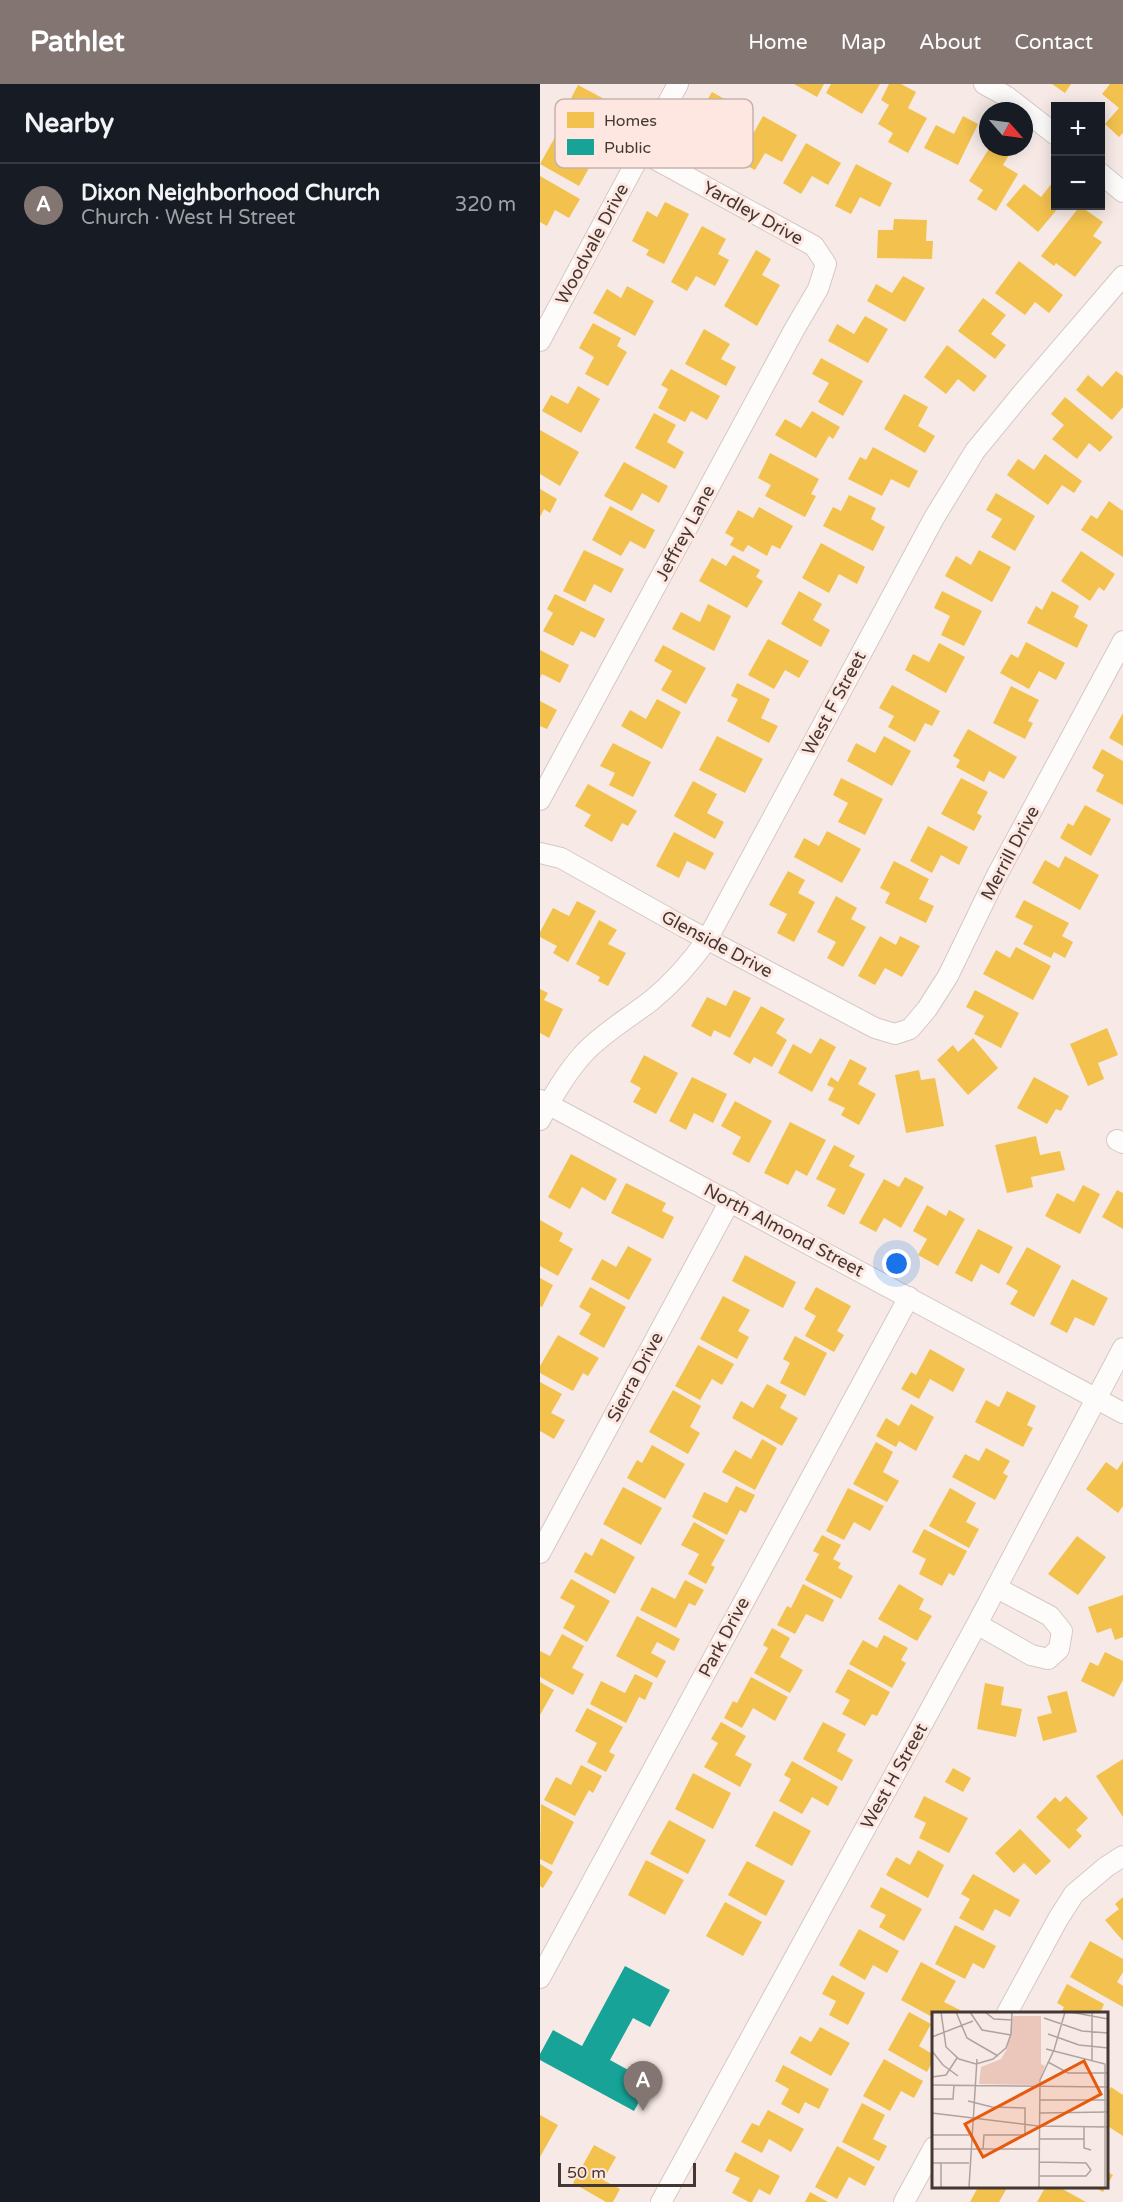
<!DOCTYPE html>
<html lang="en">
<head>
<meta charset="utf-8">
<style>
	:root { --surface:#171b24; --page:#20242c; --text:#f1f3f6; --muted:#9ea1a6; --line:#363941; --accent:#837672 }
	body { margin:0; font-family:"Varela Round",sans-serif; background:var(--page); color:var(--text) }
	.controls { position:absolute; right:18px; top:18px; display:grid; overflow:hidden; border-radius:0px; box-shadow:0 3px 15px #0003 }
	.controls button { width:54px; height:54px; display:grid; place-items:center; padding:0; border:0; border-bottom:2px solid var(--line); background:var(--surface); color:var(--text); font:30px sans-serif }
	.compass { position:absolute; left:439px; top:18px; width:54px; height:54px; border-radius:50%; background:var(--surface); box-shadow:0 3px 15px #0003; rotate:118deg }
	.scale { position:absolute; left:18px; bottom:15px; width:138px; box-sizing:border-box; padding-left:6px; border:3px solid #453833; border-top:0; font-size:16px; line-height:21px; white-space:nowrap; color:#453833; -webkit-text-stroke:4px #fde7e0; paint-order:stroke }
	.you { position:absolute; left:357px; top:1180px; width:21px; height:21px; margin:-15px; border:4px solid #fff; border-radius:50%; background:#1a73e8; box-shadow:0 0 0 9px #1a73e833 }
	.badge { display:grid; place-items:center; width:39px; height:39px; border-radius:50%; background:var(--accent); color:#fff; font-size:20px; font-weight:700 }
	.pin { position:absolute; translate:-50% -50px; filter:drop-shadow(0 2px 3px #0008) }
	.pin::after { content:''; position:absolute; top:32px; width:21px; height:18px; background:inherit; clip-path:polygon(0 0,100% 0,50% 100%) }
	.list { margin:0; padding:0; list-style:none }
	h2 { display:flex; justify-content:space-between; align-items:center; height:78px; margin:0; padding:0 24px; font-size:26px }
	h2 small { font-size:20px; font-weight:400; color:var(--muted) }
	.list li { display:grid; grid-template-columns:39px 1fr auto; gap:18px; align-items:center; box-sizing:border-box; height:84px; padding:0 24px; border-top:2px solid var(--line) }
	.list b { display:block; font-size:22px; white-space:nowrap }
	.list p { margin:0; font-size:20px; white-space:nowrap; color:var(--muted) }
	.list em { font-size:20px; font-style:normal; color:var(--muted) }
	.map { position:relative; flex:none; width:583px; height:2118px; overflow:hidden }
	header { display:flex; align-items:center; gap:36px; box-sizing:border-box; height:84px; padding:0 30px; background:var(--accent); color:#fff }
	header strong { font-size:28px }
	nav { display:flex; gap:33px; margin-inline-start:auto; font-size:21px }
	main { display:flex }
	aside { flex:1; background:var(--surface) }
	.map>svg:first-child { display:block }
</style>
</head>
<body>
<header>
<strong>Pathlet</strong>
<nav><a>Home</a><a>Map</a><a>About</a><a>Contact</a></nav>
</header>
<main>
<aside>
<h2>Nearby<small></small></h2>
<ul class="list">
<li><span class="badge">A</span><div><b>Dixon Neighborhood Church</b><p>Church · West H Street</p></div><em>320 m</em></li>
</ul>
</aside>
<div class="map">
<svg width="583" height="2118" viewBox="0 0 583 2118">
	<rect width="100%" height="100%" fill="#f7eae6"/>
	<path fill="#f2c14e" d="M254 0H284L277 13Z
		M291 0H340L322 30 286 9Z
		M349 0H361L376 8 368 24 387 34 368 69 348 58 353 49 338 40 349 21 341 16Z
		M512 0H531L525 9Z
		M570 0H583V49L579 53 565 40 579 24 562 10Z
		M38 1 83 25 69 50 54 42 48 55 18 39Z
		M172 8 206 27 181 72 163 62 173 44 156 35Z
		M223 32 257 51 242 78 225 69 215 86 198 77Z
		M423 32 438 40 418 81 384 64 396 41 414 50Z
		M19 46 41 58 31 74 49 84 39 102 0 80Z
		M266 59 301 79 288 101 272 92 261 110 243 99Z
		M450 63H474L463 81 478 90 456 127 437 115 443 106 429 97Z
		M316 80 352 99 340 123 320 113 311 130 295 122Z
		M0 92 40 115 29 134 15 126 7 142 0 138Z
		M512 99 516 102V122H520L498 148 466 121 484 100 501 113Z
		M125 118 149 130 124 180 106 171 109 166 92 157 107 127 117 133Z
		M540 122 563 138 553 152 562 158 535 193 516 179 514 182 501 172Z
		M354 135 387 136 386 157H393L392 175 337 174 338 146H353Z
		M162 142 186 155 178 170 189 176 175 202 156 192 147 207 131 198Z
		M216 166 231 175 222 191 240 201 217 242 184 222Z
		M479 177 523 211 509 229 495 218 485 231 455 209Z
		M363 192 385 204 365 238 327 217 336 200 352 209Z
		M87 202 114 217 95 252 53 229 67 205 81 214Z
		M443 214 466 231 451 250 466 261 455 275 418 247Z
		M325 232 348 245 328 279 288 257 297 240 314 250Z
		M53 239 81 254 77 262 87 268 68 302 45 290 54 273 39 264Z
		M164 245 190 260 181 275 196 283 186 302 145 280Z
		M407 261 447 292 434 308 418 295 406 310 384 293Z
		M281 274 323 297 303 332 278 318 289 299 272 290Z
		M131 285 180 312 167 336 151 327 145 338 118 324 128 305 121 301Z
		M576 287 583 292V323L572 336 536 306 548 291 562 303Z
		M38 302 60 315 41 349 2 327 11 311 28 320Z
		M364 310 388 323 378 342 395 352 385 369 344 345Z
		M525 313 573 353 560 368 549 359 537 375 512 355 524 341 511 330Z
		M272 327 300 343 293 355 289 352 276 374 235 351 245 335 261 344Z
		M114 329 136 341 127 358 144 368 135 385 95 364Z
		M0 346 39 368 20 402 0 390Z
		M333 363 378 387 369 404 351 395 342 412 308 395 320 373 326 376Z
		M230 369 279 395 271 410 276 412 265 433 225 412 231 401 218 394Z
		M505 370 542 397 534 409 522 401 508 421 467 391 478 375 494 386Z
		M84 378 128 402 119 419 102 409 92 427 64 412Z
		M0 405 17 415 10 429 4 425 0 433Z
		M456 409 495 432 475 467 451 453 462 435 446 426Z
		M309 411 336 424 331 435 345 443 333 467 283 442 293 423 301 427Z
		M569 417 583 427V473L541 446 551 431 557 435Z
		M70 422 115 446 105 465 90 457 81 472 52 456Z
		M219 423 253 442 240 465 232 461 227 472 208 461 203 468 190 461 194 454 185 449 198 426 213 434Z
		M281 459 325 483 317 500 299 490 289 509 262 494Z
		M44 466 84 485 71 509 54 500 45 518 23 507Z
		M439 466 471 483 452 518 405 492 416 472 431 481Z
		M541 467 575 490 564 507 559 503 550 517 521 497Z
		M193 471 220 486 216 493 223 497 207 524 159 497 172 474 186 482Z
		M259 507 282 520 273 536 290 546 281 563 241 540Z
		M402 507 442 527 424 562 401 551 410 532 394 524Z
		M512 507 539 522 534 533 548 541 537 564 487 539 496 522 502 526Z
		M15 510 65 535 55 554 41 547 33 562 3 547 13 529 7 525Z
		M168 520 191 532 174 567 132 545 141 528 160 538Z
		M228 555 269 577 259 594 245 586 234 605 208 591Z
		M486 558 525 579 516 596 499 587 489 605 460 589 471 570 478 574Z
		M399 559 425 573 406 609 365 586 373 570 389 578Z
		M123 561 166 584 146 620 121 606 132 587 114 577Z
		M0 566 29 581 20 599 2 590 0 594Z
		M197 599 230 615 221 634 238 642 229 659 187 637 198 615 191 612Z
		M352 601 400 627 392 642 385 639 375 658 348 643 354 632 339 624Z
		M471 602 499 616 488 637 493 639 485 655 453 639Z
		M117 615 141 628 122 665 81 642 90 626 106 635Z
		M0 617 17 626 7 645 0 642Z
		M583 629V662L569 654Z
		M428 645 477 673 464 695 449 687 444 698 416 683 420 676 413 672Z
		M177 652 223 675 205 709 159 686Z
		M344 652 371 667 352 702 307 677 316 659 335 669Z
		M73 659 111 678 93 713 69 701 75 689 60 682Z
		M562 665 583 677V721L556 707 564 691 552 684Z
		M301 694 343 715 325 751 298 738 308 719 293 711Z
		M421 694 448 708 437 729 442 732 434 747 401 730Z
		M153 697 177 710 167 729 184 738 175 755 134 732Z
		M48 700 97 727 88 742 82 739 72 758 44 742 51 731 35 722Z
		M545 721 571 735 551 772 520 754 528 739 533 742Z
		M388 742 428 763 419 781 401 771 392 789 370 777Z
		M287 747 321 765 302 799 254 773 264 754 279 762Z
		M134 748 174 769 165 786 147 777 139 794 116 782Z
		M525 772 559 791 540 826 492 799 505 776 519 784Z
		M354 777 389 795 379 815 394 822 386 839 345 819 350 809 340 804Z
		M248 787 265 796 258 809 275 818 254 858 237 849 247 830 229 821Z
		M296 812 317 824 311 835 326 843 303 883 287 874 296 858 277 848Z
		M484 816 529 839 522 852 533 858 525 874 514 868 511 874 483 860 493 842 475 833Z
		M37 817 56 827 28 878 13 869 17 862 0 853V848L13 824 29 832Z
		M59 836 77 846 68 860 86 869 68 902 58 897 60 893 36 880Z
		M340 852 356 861 360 852 380 862 362 893 345 884 335 901 318 892Z
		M476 863 511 882 493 916 443 890 456 866 470 874Z
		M0 905 8 909 4 916 23 925 9 954 0 949Z
		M194 906 211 914 190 954 174 946 171 953 151 942 167 913 186 922Z
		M435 906 479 929 461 964 434 950 444 932 426 923Z
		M221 922 245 935 236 949 247 956 232 983 214 973 210 980 193 970Z
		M567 944 578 971 558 979 564 995 548 1002 530 960Z
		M280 954 296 963 272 1008 238 989 253 960 271 970Z
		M433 954 458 984 428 1011 397 976 413 961 418 968Z
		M104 971 138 989 116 1030 93 1018 101 1004 90 998Z
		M310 975 327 984 318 1000 336 1010 319 1041 301 1031 305 1024 288 1016 294 1004 287 1001 291 993 298 998Z
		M379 986 381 996 395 994 404 1042 366 1049 355 991Z
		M152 993 187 1010 173 1039 154 1029 146 1046 129 1037Z
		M494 993 529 1012 521 1027 516 1025 507 1040 477 1024Z
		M195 1017 232 1037 209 1079 192 1070 201 1053 181 1042Z
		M250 1038 286 1056 267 1092 256 1086 248 1101 224 1089Z
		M496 1052 500 1071 520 1067 525 1086 491 1093 493 1103 467 1109 455 1061Z
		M294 1061 315 1072 309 1082 325 1090 304 1131 287 1122 296 1105 276 1095Z
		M31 1070 77 1095 65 1117 42 1103 30 1125 8 1113Z
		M365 1093 384 1103 361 1144 344 1134 336 1148 319 1139 344 1095 359 1103Z
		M86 1099 126 1119 122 1127 134 1133 123 1155 71 1129Z
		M543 1101 560 1110 540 1150 505 1132 517 1109 534 1118Z
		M577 1106 583 1109V1145L562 1133Z
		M387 1121 406 1132 409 1126 425 1135 398 1182 378 1171 387 1155 373 1147Z
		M0 1136 23 1149 19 1157 33 1165 18 1192 0 1182Z
		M438 1145 473 1163 459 1190 441 1180 432 1198 415 1189Z
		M88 1162 112 1175 89 1216 51 1195 62 1175 76 1183Z
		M487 1163 521 1182 494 1233 470 1220 478 1207 466 1200Z
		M205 1171 256 1198 243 1224 192 1197Z
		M0 1194 13 1201 2 1223 0 1222Z
		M532 1195 568 1214 554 1242 535 1233 527 1249 510 1240Z
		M50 1203 86 1223 64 1264 39 1250 51 1230 39 1223Z
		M276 1203 311 1222 297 1247 304 1251 294 1268 265 1252 276 1232 264 1225Z
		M183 1212 210 1226 198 1247 209 1253 197 1275 160 1255Z
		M18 1251 59 1274 48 1292 43 1289 33 1307 0 1289V1282Z
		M255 1252 287 1269 265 1312 240 1299 250 1279 243 1275Z
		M158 1261 194 1280 182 1301 172 1295 160 1316 135 1302Z
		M390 1265 425 1285 413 1308 390 1295 379 1315 361 1305 371 1288 376 1291Z
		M0 1298 22 1310 11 1329 25 1336 14 1355 0 1347Z
		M227 1300 247 1311 240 1324 258 1334 242 1362 192 1334 201 1317 213 1324Z
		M133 1306 161 1322 150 1343 160 1349 148 1370 109 1348Z
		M467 1307 496 1322 487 1341 493 1344 483 1363 435 1338 446 1316 459 1323Z
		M371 1320 394 1333 376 1367 359 1357 356 1363 336 1352 346 1334 359 1342Z
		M222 1355 237 1364 215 1406 182 1388 195 1366 211 1375Z
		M336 1358 353 1368 343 1388 359 1397 347 1418 313 1400Z
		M112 1361 145 1380 125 1415 87 1394 97 1376 102 1379Z
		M446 1364 470 1377 463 1389 468 1392 455 1416 412 1393 425 1370 439 1377Z
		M583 1377V1422L578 1429 546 1405 566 1378 577 1386Z
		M196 1402 215 1411 206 1429 200 1426 187 1451 152 1433 164 1408 187 1419Z
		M83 1403 122 1424 101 1461 63 1440Z
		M308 1404 344 1422 330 1447 314 1438 304 1456 286 1447Z
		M410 1404 436 1419 426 1438 439 1445 429 1464 389 1442Z
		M154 1438 185 1456 171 1481 175 1483 166 1500 148 1490 159 1470 141 1461Z
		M384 1445 427 1467 414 1492 409 1489 402 1502 379 1490 386 1475 372 1468Z
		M282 1451 301 1461 293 1475 301 1479 298 1484 313 1492 301 1515 265 1496 279 1470 273 1467Z
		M537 1452 566 1473 538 1511 508 1490Z
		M61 1454 95 1473 75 1510 34 1488 45 1468 52 1472Z
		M31 1495 70 1517 47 1558 23 1544 35 1522 20 1514Z
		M145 1496 164 1506 155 1522 149 1519 136 1544 100 1526 112 1503 135 1515Z
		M263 1500 294 1516 283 1538 266 1530 255 1550 237 1541 247 1522 251 1524Z
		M359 1500 384 1515 379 1525 392 1532 377 1557 338 1535Z
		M583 1511V1553L575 1556 571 1544 557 1549 548 1523Z
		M97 1532 140 1555 134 1567 117 1558 111 1569 126 1577 117 1594 76 1572Z
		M232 1544 250 1554 240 1573 263 1586 250 1609 214 1589 228 1564 223 1561Z
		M22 1550 44 1562 32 1584 44 1590 33 1611 0 1593V1567L10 1572Z
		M344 1551 368 1564 361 1576 366 1579 352 1604 309 1580 323 1556 337 1564Z
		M565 1568 583 1577V1596L574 1613 541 1597 550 1578 558 1582Z
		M308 1585 350 1608 337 1632 332 1630 325 1642 302 1630 310 1616 295 1608Z
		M95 1590 113 1599 105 1616 99 1613 86 1639 50 1620 61 1597 85 1609Z
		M211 1593 248 1613 235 1637 213 1624 202 1644 184 1634 193 1617 197 1619Z
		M0 1598 14 1606 0 1631Z
		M445 1599 464 1603 461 1621 482 1625 476 1653 437 1645Z
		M527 1607 537 1648 503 1657 497 1633 512 1629 507 1612Z
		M47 1624 83 1643 69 1668 75 1671 66 1688 47 1678 57 1659 35 1647Z
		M181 1638 206 1652 195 1671 212 1680 200 1703 164 1683 178 1659 171 1655Z
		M283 1638 306 1650 297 1667 313 1676 302 1697 263 1675Z
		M583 1675V1733L556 1692Z
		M252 1677 298 1703 288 1722 272 1713 262 1730 239 1717 251 1695 244 1691Z
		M41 1681 62 1692 53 1709 49 1706 35 1732 4 1716 16 1693 31 1701Z
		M413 1684 431 1694 423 1708 405 1698Z
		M153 1689 191 1709 173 1745 135 1725Z
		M384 1712 428 1734 409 1769 379 1754 386 1739 374 1733Z
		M526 1712 548 1734 536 1746 542 1752 529 1765 496 1733 515 1713 520 1718Z
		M1 1720 34 1738 12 1781 0 1775Z
		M234 1727 271 1747 252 1782 215 1762Z
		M129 1736 166 1756 148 1790 110 1770Z
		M480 1745 511 1777 496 1791 484 1779 474 1789 455 1769Z
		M378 1766 404 1781 388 1814 346 1791 356 1773 370 1781Z
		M106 1776 144 1796 125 1831 88 1811Z
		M207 1777 245 1797 226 1832 188 1811Z
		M0 1780 13 1788 3 1804 0 1802Z
		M433 1790 480 1816 470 1833 455 1825 443 1847 419 1834 430 1815 421 1810Z
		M341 1803 382 1825 364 1857 339 1843 346 1831 330 1823Z
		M583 1813V1857L565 1836 579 1825 575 1820Z
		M185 1818 222 1838 203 1872 166 1852Z
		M415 1841 456 1862 444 1885 433 1879 425 1895 395 1880Z
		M319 1845 359 1867 347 1889 333 1881 325 1896 299 1881Z
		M550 1857 583 1875V1888L577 1898 583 1902V1923L530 1893Z
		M381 1878 416 1897 404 1918 420 1926 418 1929H394V1934L361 1916Z
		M292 1891 325 1909 308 1941 289 1931 296 1917 282 1910Z
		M527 1900 564 1920 560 1929H521L524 1923 517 1919Z
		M369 1928 391 1940 379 1962 394 1971V1975L387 1988 348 1966Z
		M280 1943 310 1959 291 1992 250 1969 260 1952 271 1958Z
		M344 1975 383 1997 374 2014 361 2007 350 2027 323 2012Z
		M243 1981 289 2005 279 2025 265 2018 259 2030 241 2020 249 2005 235 1997Z
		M571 2003 583 2011V2052L566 2041V2011Z
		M322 2019 345 2031 333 2055 347 2062 339 2077 302 2058Z
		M228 2026 264 2045 251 2068 229 2055 222 2069 201 2058 212 2039 219 2042Z
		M0 2031 18 2041 0 2073Z
		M54 2061 76 2073 63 2096 80 2105 73 2118H66L33 2099Z
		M297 2062 335 2083 325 2102 309 2093 297 2115 275 2103Z
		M195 2068 240 2092 230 2111 219 2105 212 2118H209L192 2109 200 2094 185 2087Z
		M566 2087 573 2091 563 2108 552 2102H566Z
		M430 2102H468L459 2118H430L437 2105Z
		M506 2102H517L546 2118H497Z
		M270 2108 288 2118H265Z"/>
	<path fill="#17a398" d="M85 1882 130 1906 110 1943 93 1934 70 1976 110 1998 94 2027 0 1976V1970L13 1946 42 1962Z"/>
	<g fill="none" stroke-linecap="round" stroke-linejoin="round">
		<g stroke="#d5c8c4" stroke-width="22">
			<path id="minor" d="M444 0 466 12 516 51
				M560 89 583 108
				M0 257 138 0
				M0 716 254 246 278 205 286 180 274 162 102 68
				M0 769 21 774 144 843 335 944 355 950 370 945 387 925 408 892 457 791 583 557
				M0 1016 583 1329
				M0 1036C13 1011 27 987 46 967 66 947 90 933 112 916 134 898 152 877 168 854L394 434 435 367 480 312 583 192
				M577 1056 583 1059
				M0 1469 190 1117
				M437 1540 491 1571 508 1575 519 1565 522 1547 510 1532 457 1504
				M0 1894 369 1213
				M467 1929 518 1835 534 1810 566 1783 583 1772
				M121 2118 437 1540 583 1264
				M364 2118 394 2063"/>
		</g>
		<use href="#minor" stroke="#fefcfb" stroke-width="20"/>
	</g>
	<g text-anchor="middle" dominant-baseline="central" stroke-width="6" stroke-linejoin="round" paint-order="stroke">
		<g font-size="18" fill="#453833" stroke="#fde7e0">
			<text transform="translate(213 129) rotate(29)">Yardley Drive</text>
			<text transform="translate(52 160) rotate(-62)">Woodvale Drive</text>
			<text transform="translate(145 449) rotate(-62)">Jeffrey Lane</text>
			<text transform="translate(294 619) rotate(-62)">West F Street</text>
			<text transform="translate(470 769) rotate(-62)">Merrill Drive</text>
			<text transform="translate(177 860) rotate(28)">Glenside Drive</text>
			<text transform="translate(244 1146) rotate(28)">North Almond Street</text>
			<text transform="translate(95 1293) rotate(-62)">Sierra Drive</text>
			<text transform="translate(184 1553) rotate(-62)">Park Drive</text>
			<text transform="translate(354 1692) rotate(-61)">West H Street</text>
		</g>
	</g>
	<g transform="translate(392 1928)">
		<rect width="176" height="176" fill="#f7eae6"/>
		<path d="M81 4H109V52L113 54 106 73 47 72 49 55 69 47 75 37Z" fill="#ebc7bb"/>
		<path fill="none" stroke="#b0a39e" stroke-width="1.5" d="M9 0 14 35 27 47 44 52 61 47 74 36 79 22 80 0M24 0 35 26 66 44M38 0 50 18 79 23M53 0 62 7 80 8M138 0 176 7M112 6 150 19 176 21M116 22 147 33 176 36M0 25 41 9M114 37 173 52V175M0 39 11 53 26 64M160 48V0M116 50 136 61H176M0 65 14 63 25 46M0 73 175 75M0 87H21L22 73M108 88H174M36 89 60 95 93 96V123H52L51 137M0 101 106 114 175 115M108 101 176 100M152 114V136L159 138M0 123H37M108 127H152M0 137H107M107 150 154 151 159 158M0 151H37M107 164H154L159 158M9 175V151M37 175 45 47M107 175 108 68 122 38 133 0"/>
		<path fill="#e8590c" fill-opacity="0.15" stroke="#e8590c" stroke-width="3" d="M152 49 169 82 51 145 33 112Z"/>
		<rect width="176" height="176" fill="none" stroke="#453833" stroke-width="3"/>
	</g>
	<rect x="15" y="15" width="198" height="69" rx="9" fill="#fde7e0" stroke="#c6b2ac" stroke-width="1.5"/>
	<rect x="27" y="28" width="27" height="16" fill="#f2c14e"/>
	<rect x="27" y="55" width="27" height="16" fill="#17a398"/>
	<g font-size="16" fill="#453833">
		<text x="64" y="42">Homes</text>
		<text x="64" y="69">Public</text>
	</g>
</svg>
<div class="controls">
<button>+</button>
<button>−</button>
</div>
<svg class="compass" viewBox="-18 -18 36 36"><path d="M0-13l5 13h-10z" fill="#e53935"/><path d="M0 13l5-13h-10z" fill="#9ea1a6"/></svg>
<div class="scale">50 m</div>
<div class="you"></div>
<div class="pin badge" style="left:103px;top:2027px">A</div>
</div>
</main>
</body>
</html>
